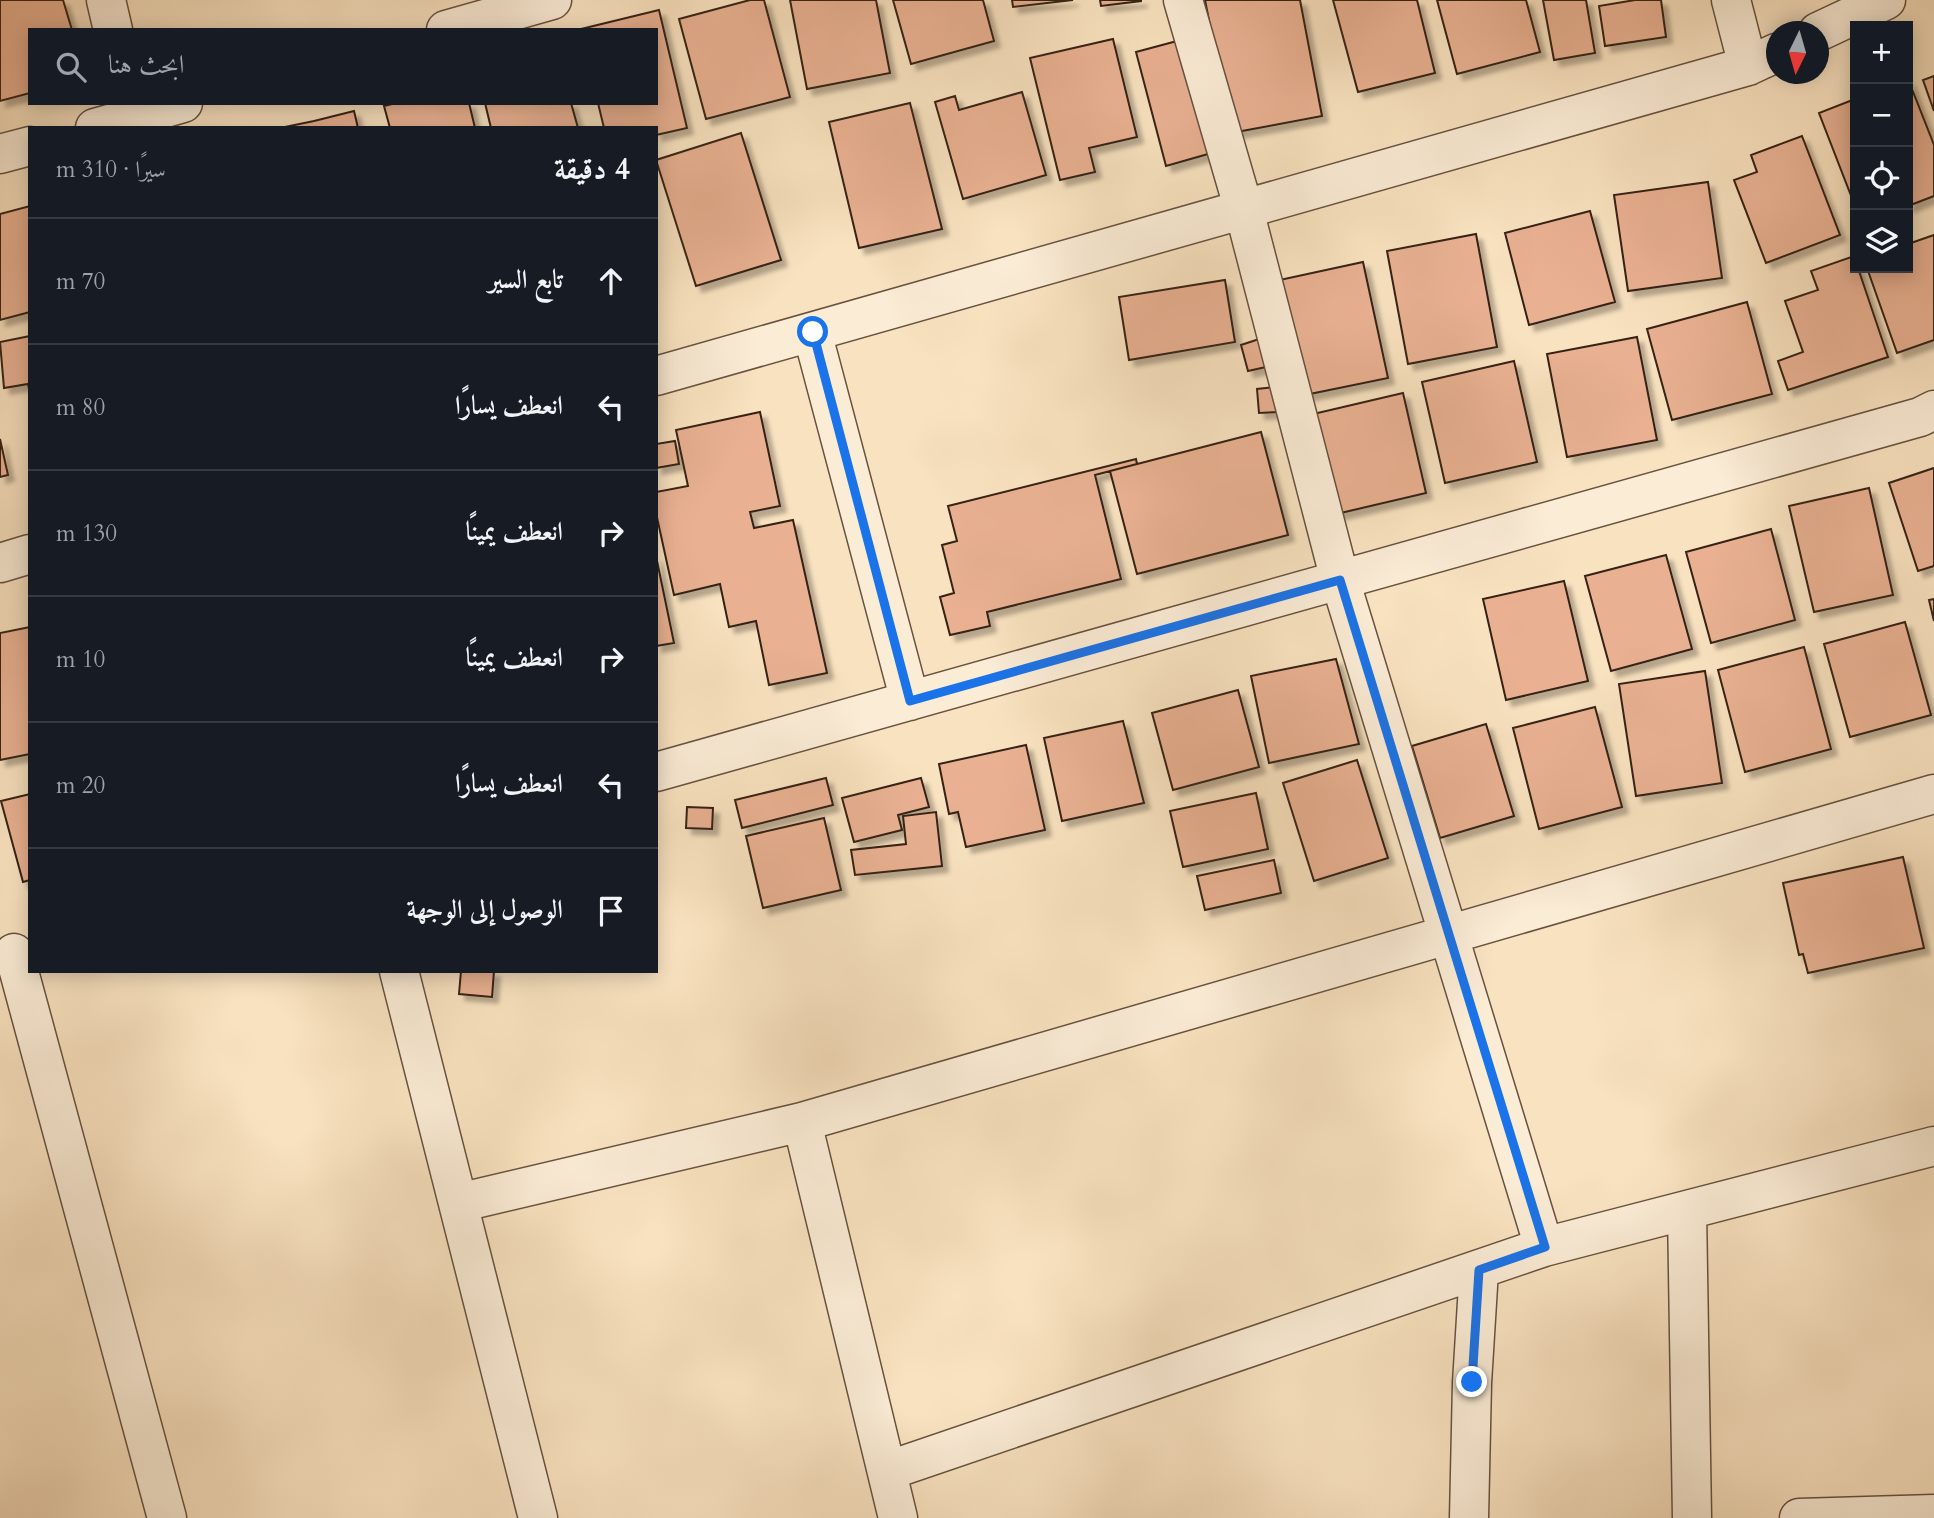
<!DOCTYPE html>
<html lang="ar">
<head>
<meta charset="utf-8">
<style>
	:root { --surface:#171b24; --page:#242831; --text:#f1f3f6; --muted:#9ea1a6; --line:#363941 }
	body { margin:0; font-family:Cardo,Amiri,serif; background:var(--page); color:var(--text); direction:rtl }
	.controls { position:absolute; right:21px; top:21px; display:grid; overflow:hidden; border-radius:0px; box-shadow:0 4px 18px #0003 }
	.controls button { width:63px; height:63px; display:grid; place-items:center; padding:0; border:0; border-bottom:2px solid var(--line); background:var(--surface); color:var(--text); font:35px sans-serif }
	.compass { position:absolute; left:1766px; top:21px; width:63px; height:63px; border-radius:50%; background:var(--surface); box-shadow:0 4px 18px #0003; rotate:185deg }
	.stop { position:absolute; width:21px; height:21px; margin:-16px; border:5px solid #1a73e8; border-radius:50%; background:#fff }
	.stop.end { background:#1a73e8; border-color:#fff; box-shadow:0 2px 7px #0008 }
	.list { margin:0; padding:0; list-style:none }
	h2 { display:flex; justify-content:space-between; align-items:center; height:91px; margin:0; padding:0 28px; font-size:30px }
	h2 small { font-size:23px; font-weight:400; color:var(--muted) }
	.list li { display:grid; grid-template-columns:46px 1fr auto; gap:21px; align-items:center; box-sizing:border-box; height:126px; padding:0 28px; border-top:2px solid var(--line) }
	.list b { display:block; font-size:26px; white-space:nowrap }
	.list em { font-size:23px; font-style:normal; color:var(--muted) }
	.icon { flex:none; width:38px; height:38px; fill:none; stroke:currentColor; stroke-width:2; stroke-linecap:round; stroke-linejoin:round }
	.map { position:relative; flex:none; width:1934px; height:1518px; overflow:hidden; direction:ltr }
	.search { position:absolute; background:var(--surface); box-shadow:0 4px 18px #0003; left:28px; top:28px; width:630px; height:77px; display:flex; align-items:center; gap:18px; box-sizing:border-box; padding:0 24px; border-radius:0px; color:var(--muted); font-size:26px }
	.panel { position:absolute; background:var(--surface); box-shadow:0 4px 18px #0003; left:28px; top:126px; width:630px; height:847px; border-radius:0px; direction:rtl }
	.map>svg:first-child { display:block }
</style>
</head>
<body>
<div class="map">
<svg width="1934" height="1518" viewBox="0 0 1934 1518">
	<defs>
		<filter id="shadow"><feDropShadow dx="6" dy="6" stdDeviation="2" flood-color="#0004"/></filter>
	</defs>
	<rect width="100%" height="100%" fill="#f9e2c0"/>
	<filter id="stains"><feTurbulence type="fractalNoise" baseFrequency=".00286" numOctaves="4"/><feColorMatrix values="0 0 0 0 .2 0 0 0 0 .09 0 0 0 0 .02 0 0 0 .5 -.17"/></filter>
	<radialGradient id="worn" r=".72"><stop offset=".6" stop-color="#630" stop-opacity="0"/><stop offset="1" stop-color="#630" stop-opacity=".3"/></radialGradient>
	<path fill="#e9b192" stroke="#362215" stroke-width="2" filter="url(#shadow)" d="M0 0H63L72 30H30V93L0 101Z
		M750 0H764L790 97 706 119 679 19Z
		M790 0H876L890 73 807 89Z
		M893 0H983L994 41 911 64Z
		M1012 0H1073L1013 7Z
		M1100 0H1141V1L1101 6Z
		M1205 0H1300L1322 116 1231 133Z
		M1333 0H1417L1435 73 1358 92Z
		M1437 0H1526L1540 52 1457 74Z
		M1543 0H1586L1595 53 1554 60Z
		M1635 0H1661L1666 37 1605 46 1599 6Z
		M659 10 687 128 656 135V128H604L598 103H656V30L581 29Z
		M1113 39 1137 137 1089 148 1095 172 1060 180 1030 58Z
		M1177 41 1208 154 1166 166 1136 52Z
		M1934 76V111L1923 80Z
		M1908 79 1934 145V196L1908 206Z
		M1022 92 1046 175 963 199 935 102 955 96 959 110Z
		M1855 99V206L1819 113Z
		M396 103H469L475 128H390L384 106Z
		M485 103H571L578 128H491Z
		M910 103 942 229 859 248 829 122Z
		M354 111 358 128H280L314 121Z
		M741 133 781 260 696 286 656 160Z
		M1802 136 1840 235 1766 263 1734 180 1757 172 1751 155Z
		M1708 182 1722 278 1628 291 1614 195Z
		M30 206V312L0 320V214Z
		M1590 211 1615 302 1529 325 1505 233Z
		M1476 234 1497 347 1408 364 1387 251Z
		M1934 235V340L1897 353 1867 268H1908V244Z
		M1854 256 1855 268H1858L1888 357 1788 390 1778 361 1803 352 1785 301 1818 290 1811 271Z
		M1363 262 1388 378 1300 396 1275 281Z
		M1225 280 1235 342 1129 360 1119 297Z
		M1747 302 1772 394 1672 420 1647 329Z
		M30 336V393L28 384 4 388 0 342Z
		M1637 337 1657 440 1567 457 1547 354Z
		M1259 339 1266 367 1248 371 1241 345Z
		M1514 361 1537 462 1445 483 1422 382Z
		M1275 387 1277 412 1259 413 1257 389Z
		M1403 393 1426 493 1332 515 1309 415Z
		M760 412 780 506 750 512 754 528 793 520 827 673 769 685 756 621 729 627 720 584 674 595 656 513V492L688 486 676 430Z
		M1261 432 1288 535 1137 574 1110 471Z
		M0 439 8 475 0 477Z
		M675 441 679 464 656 468V444Z
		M1136 459 1137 464 1095 475 1121 579 987 612 990 626 950 635 940 597 954 593 942 545 957 541 948 506Z
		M1934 468V566L1918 571 1889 483Z
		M1869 488 1893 595 1814 612 1789 506Z
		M1771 529 1795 620 1711 643 1686 552Z
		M1666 555 1692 649 1611 671 1585 576Z
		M656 556 674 643 656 646Z
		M1564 581 1588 681 1506 700 1483 599Z
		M1934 599V621L1929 600Z
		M1905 622 1931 715 1850 737 1824 644Z
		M30 627V754L0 760V633Z
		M1804 647 1831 749 1745 772 1718 670Z
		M1336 659 1359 744 1269 763 1251 676Z
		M1705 671 1722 783 1636 796 1619 684Z
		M1238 690 1259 767 1173 790 1152 713Z
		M1595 707 1622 807 1539 829 1513 728Z
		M1123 721 1144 803 1062 821 1044 738Z
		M1486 724 1514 816 1440 838 1412 746Z
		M1026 745 1045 830 966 847 958 812 949 814 939 764Z
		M1357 760 1388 858 1314 881 1283 783Z
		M826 778 833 805 742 828 735 800Z
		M921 778 929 807 898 815 902 830 854 842 842 798Z
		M1256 793 1268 849 1183 867 1170 811Z
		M30 794V880L23 882 1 801Z
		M687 807 713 808 712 829 686 828Z
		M936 812 942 866 855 875 851 850 906 844 903 816Z
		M824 818 841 890 763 908 746 836Z
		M1903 857 1924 948 1808 973 1803 954 1799 955 1783 883Z
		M1274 860 1281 893 1205 910 1197 876Z
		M461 971H494L492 997 459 994Z"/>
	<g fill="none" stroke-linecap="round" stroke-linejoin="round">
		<g stroke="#675240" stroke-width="41">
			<path id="minor" d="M106 0 113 30
				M1183 0 1244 210 1340 580 1544 1247
				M1731 0 1748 66
				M446 30 552 0
				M1818 32 1886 0
				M95 128 183 103
				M0 154 30 146
				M812 332 910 701
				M656 376 1748 66 1776 53
				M0 563 30 554
				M656 772 1920 417 1934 410
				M14 953 167 1518
				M399 971 538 1518
				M802 1122 898 1518
				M458 1203 802 1122 1934 794
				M1687 1210 1692 1518
				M887 1471 1544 1247 1934 1146
				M1469 1518 1472 1383 1479 1270
				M1799 1518 1934 1514"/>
		</g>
		<use href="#minor" stroke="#fbecd6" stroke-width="38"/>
	</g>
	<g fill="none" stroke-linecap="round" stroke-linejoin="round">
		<path stroke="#1a73e8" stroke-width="9" d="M813 332 910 701 1340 580 1545 1247 1479 1270 1472 1382"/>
	</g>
	<rect width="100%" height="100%" filter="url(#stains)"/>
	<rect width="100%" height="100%" fill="url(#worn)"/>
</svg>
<div class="controls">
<button>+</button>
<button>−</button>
<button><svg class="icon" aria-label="locate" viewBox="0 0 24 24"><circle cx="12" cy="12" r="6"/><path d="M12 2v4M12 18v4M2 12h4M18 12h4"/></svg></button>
<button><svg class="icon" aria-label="layers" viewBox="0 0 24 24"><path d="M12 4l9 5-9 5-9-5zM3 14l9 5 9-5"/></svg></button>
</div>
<svg class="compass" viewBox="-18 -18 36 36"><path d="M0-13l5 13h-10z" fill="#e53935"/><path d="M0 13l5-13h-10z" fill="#9ea1a6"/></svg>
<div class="stop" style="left:813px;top:332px"></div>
<div class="stop end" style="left:1472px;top:1382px"></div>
<div class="search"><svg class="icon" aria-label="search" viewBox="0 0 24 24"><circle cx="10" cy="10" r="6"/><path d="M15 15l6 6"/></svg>ابحث هنا</div>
<section class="panel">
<h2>4 دقيقة<small>سيرًا · 310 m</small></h2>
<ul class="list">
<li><svg class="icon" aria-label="ahead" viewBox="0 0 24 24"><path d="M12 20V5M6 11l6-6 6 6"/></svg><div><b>تابع السير</b></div><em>70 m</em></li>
<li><svg class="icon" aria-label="left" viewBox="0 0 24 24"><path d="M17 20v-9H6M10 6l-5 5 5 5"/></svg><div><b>انعطف يسارًا</b></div><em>80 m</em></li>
<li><svg class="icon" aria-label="right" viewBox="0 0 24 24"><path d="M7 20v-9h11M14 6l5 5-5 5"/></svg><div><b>انعطف يمينًا</b></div><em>130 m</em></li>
<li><svg class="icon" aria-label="right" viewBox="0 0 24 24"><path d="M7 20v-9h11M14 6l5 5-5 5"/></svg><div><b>انعطف يمينًا</b></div><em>10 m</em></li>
<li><svg class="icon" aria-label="left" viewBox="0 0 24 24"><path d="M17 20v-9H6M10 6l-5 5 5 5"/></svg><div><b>انعطف يسارًا</b></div><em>20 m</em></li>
<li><svg class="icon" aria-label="arrive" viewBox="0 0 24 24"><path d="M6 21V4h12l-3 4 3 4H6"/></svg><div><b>الوصول إلى الوجهة</b></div></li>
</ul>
</section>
</div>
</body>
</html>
